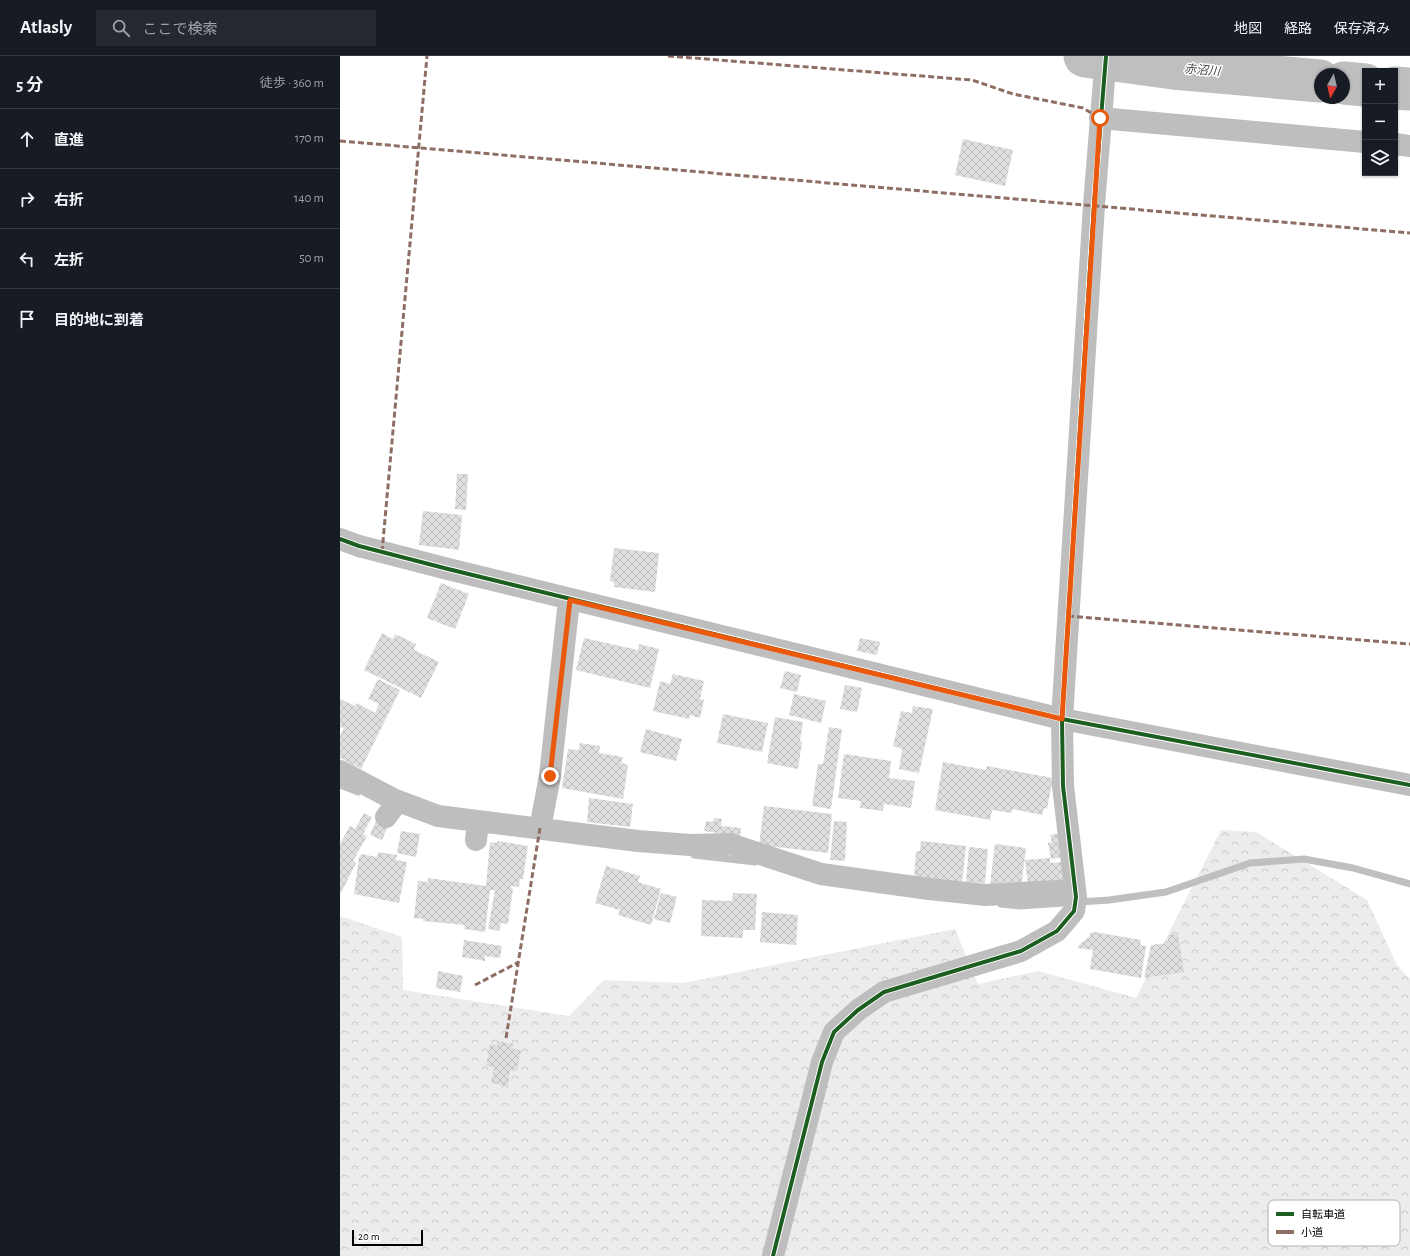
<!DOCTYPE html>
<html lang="ja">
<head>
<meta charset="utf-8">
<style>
	:root { --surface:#171b24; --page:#242831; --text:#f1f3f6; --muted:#9ea1a6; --line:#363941 }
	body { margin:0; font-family:"Alegreya Sans","Noto Sans JP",sans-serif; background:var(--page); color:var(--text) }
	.controls { position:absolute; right:12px; top:12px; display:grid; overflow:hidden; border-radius:0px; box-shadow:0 1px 3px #0004 }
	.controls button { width:36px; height:36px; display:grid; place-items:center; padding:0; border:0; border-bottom:1px solid var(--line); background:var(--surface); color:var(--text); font:20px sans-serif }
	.compass { position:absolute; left:974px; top:12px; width:36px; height:36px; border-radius:50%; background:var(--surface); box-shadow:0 1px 3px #0004; rotate:188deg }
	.scale { position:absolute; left:12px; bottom:10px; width:71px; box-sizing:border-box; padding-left:4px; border:2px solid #000; border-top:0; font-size:11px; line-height:14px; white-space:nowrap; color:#000; -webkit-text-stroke:3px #fff; paint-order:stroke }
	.stop { position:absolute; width:12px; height:12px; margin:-9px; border:3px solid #ea580c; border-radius:50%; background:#fff }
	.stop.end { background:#ea580c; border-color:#fff; box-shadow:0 1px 4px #0008 }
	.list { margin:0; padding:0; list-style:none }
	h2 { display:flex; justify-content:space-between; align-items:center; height:52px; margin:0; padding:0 16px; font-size:17px }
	h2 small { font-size:13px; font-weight:400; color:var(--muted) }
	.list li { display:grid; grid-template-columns:26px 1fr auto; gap:12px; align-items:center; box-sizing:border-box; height:60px; padding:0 16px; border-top:1px solid var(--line) }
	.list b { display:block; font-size:15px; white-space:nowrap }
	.list em { font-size:13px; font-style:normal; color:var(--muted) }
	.icon { flex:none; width:22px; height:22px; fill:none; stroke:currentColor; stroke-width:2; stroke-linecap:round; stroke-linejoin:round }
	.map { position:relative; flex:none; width:1070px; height:1200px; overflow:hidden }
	header { display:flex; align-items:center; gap:24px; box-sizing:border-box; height:56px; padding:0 20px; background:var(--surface); border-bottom:1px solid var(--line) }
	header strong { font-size:19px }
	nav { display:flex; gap:22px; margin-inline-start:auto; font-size:14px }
	.search { width:280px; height:36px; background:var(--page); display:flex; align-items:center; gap:10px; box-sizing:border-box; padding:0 14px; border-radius:0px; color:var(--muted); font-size:15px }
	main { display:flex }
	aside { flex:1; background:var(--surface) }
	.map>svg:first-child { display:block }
</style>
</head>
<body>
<header>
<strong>Atlasly</strong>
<div class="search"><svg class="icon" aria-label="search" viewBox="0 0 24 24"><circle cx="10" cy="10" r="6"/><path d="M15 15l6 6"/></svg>ここで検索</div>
<nav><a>地図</a><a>経路</a><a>保存済み</a></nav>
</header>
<main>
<aside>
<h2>5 分<small>徒歩 · 360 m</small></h2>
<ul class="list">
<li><svg class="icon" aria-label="ahead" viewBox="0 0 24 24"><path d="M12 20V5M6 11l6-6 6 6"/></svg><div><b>直進</b></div><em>170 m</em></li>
<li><svg class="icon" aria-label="right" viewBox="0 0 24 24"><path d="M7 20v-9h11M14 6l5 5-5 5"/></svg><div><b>右折</b></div><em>140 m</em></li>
<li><svg class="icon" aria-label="left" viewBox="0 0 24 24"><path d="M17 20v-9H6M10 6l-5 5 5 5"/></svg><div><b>左折</b></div><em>50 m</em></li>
<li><svg class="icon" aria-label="arrive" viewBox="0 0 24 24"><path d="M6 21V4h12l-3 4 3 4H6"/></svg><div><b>目的地に到着</b></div></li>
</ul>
</aside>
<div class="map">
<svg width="1070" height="1200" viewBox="0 0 1070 1200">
	<defs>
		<pattern id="forest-crowns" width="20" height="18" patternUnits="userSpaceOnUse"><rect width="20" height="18" fill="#ececec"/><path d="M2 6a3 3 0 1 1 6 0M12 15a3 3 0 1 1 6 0" fill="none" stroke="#c9c9c9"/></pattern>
		<pattern id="building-cross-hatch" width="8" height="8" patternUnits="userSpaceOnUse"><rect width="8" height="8" fill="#dfdfdf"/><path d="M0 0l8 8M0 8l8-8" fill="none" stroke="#bebebe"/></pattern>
	</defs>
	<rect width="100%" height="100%" fill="#fff"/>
	<path fill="url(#forest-crowns)" d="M881 774 916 776 1027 844 1057 909 1070 923V1200H0V860L62 881 63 934 229 960 264 924 343 927 615 873 638 928 698 915 796 942Z"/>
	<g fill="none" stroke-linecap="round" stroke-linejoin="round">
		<path stroke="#bfbfbf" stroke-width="7" d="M0 729 18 736
			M354 799 415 806
			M661 848 680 850 769 844 826 836 910 807 964 803 1013 812 1070 828"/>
		<path stroke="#bfbfbf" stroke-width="43" d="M745 0 833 12 980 25
			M1004 27 1025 29
			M1055 32 1070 33"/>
	</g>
	<path fill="url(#building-cross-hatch)" d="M623 83 673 94 665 130 615 119Z
		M117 418H128L126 454 115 453Z
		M83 455 122 459 119 494 79 489Z
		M274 492 319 497 315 536 274 531V526L270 525Z
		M101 527 129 538 115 573 87 562Z
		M42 577 53 583 55 578 76 588 74 594 99 606 81 642 24 614Z
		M244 582 298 594 299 588 319 593 310 632 236 614Z
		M520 582 540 586 537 599 517 595Z
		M445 615 461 619 457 636 440 632Z
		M333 618 364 625 360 643 364 644 360 662 350 659 349 663 313 655 320 625 330 628Z
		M38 623 60 634 21 713 0 702V680L4 672 0 671V643L15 650 17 647 35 657 39 648 28 643Z
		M505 629 522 632 517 656 500 653Z
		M454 638 486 645 481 667 449 659Z
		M573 650 593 653 579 717 559 713 562 693 553 690 561 655 572 657Z
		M383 658 428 667 422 696 377 687Z
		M435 661 463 666 460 685 462 686 458 713 427 707Z
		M489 671 502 673 491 753 472 750 478 708H483Z
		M306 673 342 683 336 705 300 696Z
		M240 687 260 690 259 697 283 701 281 707 288 709 283 743 222 732 228 693 239 694Z
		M504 698 551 705 549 722 575 725 571 752 544 748 543 755 520 752 521 745 498 742Z
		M603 706 646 714 647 710 713 722 707 753 704 752 702 759 672 753V757L652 754 650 764 595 754Z
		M249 742 293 748 290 771 247 766Z
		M424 750 492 758 488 797 419 789Z
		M24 757 32 761 23 778 27 780 13 805 16 807 0 839V788L10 770 15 773Z
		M37 762 49 768 42 784 30 779Z
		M374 762 382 763 381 770 401 772 400 780 364 775 366 765 373 766Z
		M494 765 507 766 505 805 490 804Z
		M61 775 80 778 76 801 57 797Z
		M722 777 726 801 711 803 708 787 712 786 710 779Z
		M157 785 188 790 183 823H180L179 831 171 830V832L173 833 168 868 161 867 159 875 148 873 155 834H150L145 876 124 873 125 869 83 865V863L74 862 78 825 88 826V822L146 830 150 786 157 787Z
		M581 785 626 790 622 827 574 823 576 795H580Z
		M655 788 686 792 681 832 650 828Z
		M629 791 648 793 645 827 626 826Z
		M38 796 57 799 56 804 67 806 59 847 14 838 19 801H20L21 798 37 801Z
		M710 802V807L722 806 723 824 688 828 685 804Z
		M266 810 300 820 298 826 321 833 311 869 278 859 280 854 255 847Z
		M321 837 337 841 330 867 314 863Z
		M393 837 417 838 415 874H403V882L361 880 362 844 392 845Z
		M422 856 458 859 456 889 420 886Z
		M755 876 801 884 800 889 806 890 801 922 750 913 753 894 738 892 739 889 750 880V877Z
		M838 878 844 916 804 922 811 889 828 887V879Z
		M124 884 162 890 160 902 145 900V905L122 901Z
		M98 915 123 920 120 936 96 932Z
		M157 985 173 988 172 992 181 994 177 1015 170 1014 168 1030 151 1027 154 1011 146 1010 150 988 157 990Z"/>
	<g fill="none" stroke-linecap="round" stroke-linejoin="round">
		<path stroke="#bebebe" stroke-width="22" d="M760 62 1025 86
			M1055 88 1070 90
			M0 483 19 490 108 513 722 663 1070 729
			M0 715 53 743 98 760 298 785 350 789 390 788 481 818 589 833 646 839 735 834
			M46 761 58 745
			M200 772 210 720 229 544
			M136 784 138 765
			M433 1200 482 1006 494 976 518 954 544 936 681 895 717 875 734 855 736 841 723 730 722 663 754 149 766 0"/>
		<path stroke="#8d6e63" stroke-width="3" stroke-dasharray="6 3" stroke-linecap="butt" d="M328 0 632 24 673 38 743 52 760 62
			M0 85 1070 177
			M42 496 87 0
			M728 560 1070 588
			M135 929 179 906
			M166 982 200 772"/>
		<g stroke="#fff" stroke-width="6">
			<path id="cycleway" d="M0 483 19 490 108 513 722 663 1070 729
				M433 1200 482 1006 494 976 518 954 544 936 681 895 717 875 734 855 736 841 723 730 722 663 754 149 766 0"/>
		</g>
		<use href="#cycleway" stroke="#1b5e20" stroke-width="4"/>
	</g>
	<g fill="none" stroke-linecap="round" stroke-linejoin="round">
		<path stroke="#ea580c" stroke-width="5" d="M210 720 230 544 722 663 760 62"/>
	</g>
	<g text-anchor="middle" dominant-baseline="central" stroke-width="3" stroke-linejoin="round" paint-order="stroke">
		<g font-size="12" font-style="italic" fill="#444" stroke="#fff">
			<text transform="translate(862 14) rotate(5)">赤沼川</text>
		</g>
	</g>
	<rect x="928" y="1144" width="132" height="46" rx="6" fill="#fff" stroke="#b2b2b2" stroke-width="1"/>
	<rect x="936" y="1156" width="18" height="4" fill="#1b5e20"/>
	<rect x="936" y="1174" width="18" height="4" fill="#8d6e63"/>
	<g font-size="11" fill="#000">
		<text x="961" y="1162">自転車道</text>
		<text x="961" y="1180">小道</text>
	</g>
</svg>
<div class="controls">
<button>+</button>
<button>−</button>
<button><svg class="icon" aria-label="layers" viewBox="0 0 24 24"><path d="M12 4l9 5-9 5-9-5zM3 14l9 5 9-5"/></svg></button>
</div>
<svg class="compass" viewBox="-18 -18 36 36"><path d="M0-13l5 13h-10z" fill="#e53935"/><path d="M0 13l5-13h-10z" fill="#9ea1a6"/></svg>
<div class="scale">20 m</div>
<div class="stop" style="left:760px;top:62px"></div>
<div class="stop end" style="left:210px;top:720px"></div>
</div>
</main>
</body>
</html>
